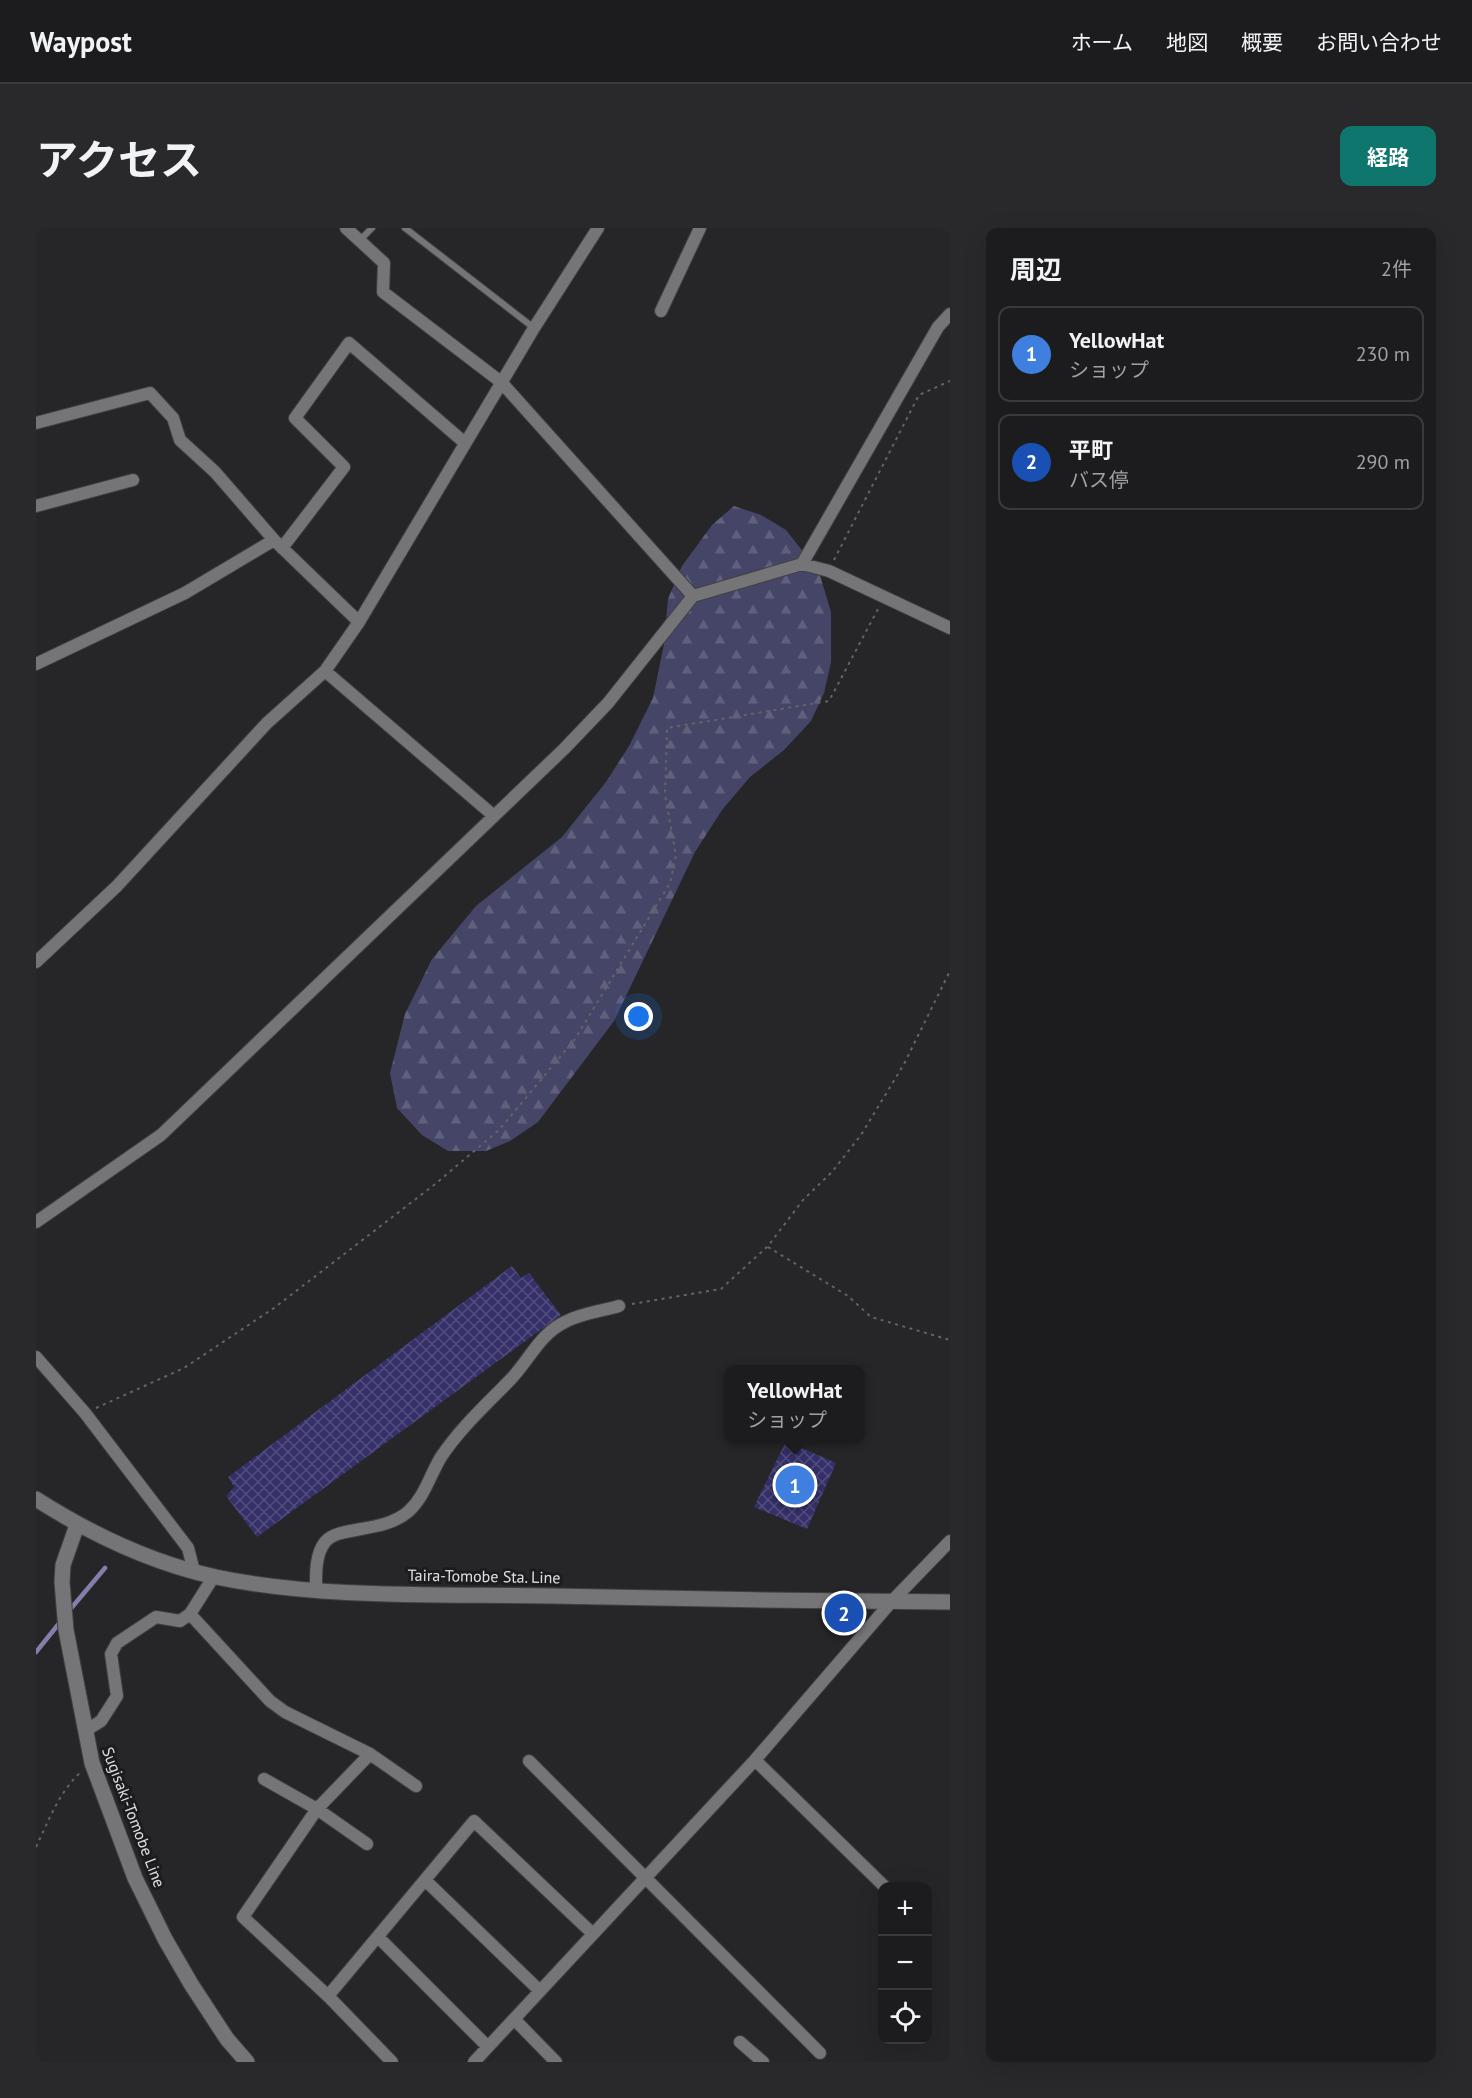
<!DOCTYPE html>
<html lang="ja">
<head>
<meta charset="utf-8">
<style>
	:root { --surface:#1c1c1e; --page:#29292b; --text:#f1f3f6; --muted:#a0a1a4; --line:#3a3a3c; --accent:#0f766e }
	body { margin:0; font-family:"PT Sans","Noto Sans JP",sans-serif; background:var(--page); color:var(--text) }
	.controls { position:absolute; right:18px; bottom:18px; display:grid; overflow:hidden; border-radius:12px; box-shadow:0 6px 24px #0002 }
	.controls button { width:54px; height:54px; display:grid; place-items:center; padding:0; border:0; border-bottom:2px solid var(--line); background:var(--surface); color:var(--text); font:30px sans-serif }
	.you { position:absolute; left:603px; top:789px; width:21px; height:21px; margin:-15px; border:4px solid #fff; border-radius:50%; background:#1a73e8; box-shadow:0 0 0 9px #1a73e833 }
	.badge { display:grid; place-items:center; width:39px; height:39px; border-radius:50%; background:var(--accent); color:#fff; font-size:20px; font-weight:700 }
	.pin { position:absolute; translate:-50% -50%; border:3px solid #fff; box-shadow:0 2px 6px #0006 }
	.popup { position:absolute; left:688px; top:1137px; width:141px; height:78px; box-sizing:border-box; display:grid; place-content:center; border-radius:12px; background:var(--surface); filter:drop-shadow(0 2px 4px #0005); font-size:20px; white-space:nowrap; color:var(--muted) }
	.popup b { font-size:22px; color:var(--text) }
	.popup::after { content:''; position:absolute; left:50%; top:100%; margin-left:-12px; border:12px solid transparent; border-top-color:var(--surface) }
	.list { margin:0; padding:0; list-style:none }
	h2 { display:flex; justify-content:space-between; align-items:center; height:78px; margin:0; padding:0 24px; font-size:26px }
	h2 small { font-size:20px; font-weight:400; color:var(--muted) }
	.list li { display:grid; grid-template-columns:39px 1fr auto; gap:18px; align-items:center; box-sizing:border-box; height:96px; margin:0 12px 12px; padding:0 12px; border:2px solid var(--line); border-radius:12px }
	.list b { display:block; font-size:22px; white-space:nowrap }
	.list p { margin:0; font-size:20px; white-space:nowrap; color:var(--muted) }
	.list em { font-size:20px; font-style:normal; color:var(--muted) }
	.icon { flex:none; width:33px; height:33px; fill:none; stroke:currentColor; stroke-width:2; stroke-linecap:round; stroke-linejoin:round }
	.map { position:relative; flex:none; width:914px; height:1834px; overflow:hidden; border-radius:12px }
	header { display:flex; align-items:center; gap:36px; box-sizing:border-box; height:84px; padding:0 30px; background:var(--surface); border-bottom:2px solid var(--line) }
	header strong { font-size:28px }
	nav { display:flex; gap:33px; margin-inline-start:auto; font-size:21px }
	.intro { display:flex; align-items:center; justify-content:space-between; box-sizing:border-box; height:144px; padding:0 36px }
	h1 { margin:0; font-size:42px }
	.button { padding:15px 27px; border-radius:12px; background:var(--accent); color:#fff; font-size:21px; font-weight:700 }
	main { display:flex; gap:36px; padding:0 36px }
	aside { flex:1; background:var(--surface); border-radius:12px; box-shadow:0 6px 24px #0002 }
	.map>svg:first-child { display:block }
</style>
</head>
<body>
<header>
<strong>Waypost</strong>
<nav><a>ホーム</a><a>地図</a><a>概要</a><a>お問い合わせ</a></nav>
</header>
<div class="intro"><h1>アクセス</h1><a class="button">経路</a></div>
<main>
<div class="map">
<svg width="914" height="1834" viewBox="0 0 914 1834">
	<defs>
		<pattern id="forest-firs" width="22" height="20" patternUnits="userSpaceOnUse" patternTransform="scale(1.5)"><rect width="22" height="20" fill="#454568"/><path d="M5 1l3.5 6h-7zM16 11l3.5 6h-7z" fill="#60607d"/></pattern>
		<pattern id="building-cross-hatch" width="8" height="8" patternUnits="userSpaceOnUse" patternTransform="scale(1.5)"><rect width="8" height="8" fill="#353069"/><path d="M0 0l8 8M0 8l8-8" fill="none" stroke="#524e7e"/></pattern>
	</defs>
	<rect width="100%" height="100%" fill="#262628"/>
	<path fill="url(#forest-firs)" d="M698 278 725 287 750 302 783 344 795 384V434L788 465 775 493 748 522 714 549 686 582 659 624 578 793 502 894 474 913 450 923H412L386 907 361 880 354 845 369 786 396 731 440 678 526 609 570 554 593 518 617 470 628 416 632 371 646 338 676 297Z"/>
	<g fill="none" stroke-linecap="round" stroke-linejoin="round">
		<path stroke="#8280ab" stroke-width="4.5" d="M32 1384 69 1340
			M0 1424 25 1393"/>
	</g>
	<path fill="url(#building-cross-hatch)" d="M476 1038 485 1050 493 1045 525 1087 221 1309 190 1268 198 1259 192 1249Z
		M750 1213 800 1235 771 1301 718 1279Z"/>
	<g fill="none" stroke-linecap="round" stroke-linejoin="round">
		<g stroke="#414143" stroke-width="8">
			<path id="lane" d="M369 0 498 100
				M323 13 336 0"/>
		</g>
		<g stroke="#414143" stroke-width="14">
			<path id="street" d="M310 0 348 35 347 64 465 154 657 368
				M625 83 664 0
				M0 195 114 165 137 190 144 212 179 244 238 312
				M0 278 97 252
				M246 320 308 239 259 190 313 115 429 215
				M766 336 902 99 914 86
				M0 436 149 365 238 312 323 394
				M289 443 458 588
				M0 734 81 658 231 495 289 443 323 394 498 100 562 0
				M0 994 125 907 528 521 572 475 657 368 766 336 793 343 914 400
				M0 1129 49 1185 152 1320 158 1343
				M178 1348 154 1386 234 1473 249 1484 334 1526 380 1558
				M280 1362C280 1346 279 1327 289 1314 303 1297 347 1306 373 1283 389 1268 394 1247 405 1229 425 1199 450 1177 475 1151 494 1131 504 1105 531 1093 547 1085 566 1083 583 1078
				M49 1503 65 1493 81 1468 75 1426 81 1415 120 1389 144 1393 154 1386
				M334 1526 281 1581 207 1689 292 1768 356 1834
				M719 1532 848 1658
				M493 1533 784 1825
				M228 1551 281 1581 331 1616
				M389 1652 504 1763
				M342 1709 452 1819
				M292 1768 438 1593 557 1706
				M478 1791 520 1834
				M704 1814 727 1834
				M438 1834 719 1532 856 1373 914 1313"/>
		</g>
		<g stroke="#414143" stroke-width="17">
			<path id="secondary" d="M0 1271C55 1306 115 1335 180 1349 284 1371 408 1366 516 1368 649 1371 781 1373 914 1374
				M41 1297 27 1337 26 1354 30 1402 56 1535 99 1650 129 1711 155 1756 191 1811 211 1834"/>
		</g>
		<path stroke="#646466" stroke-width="2" stroke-dasharray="3 4.5" stroke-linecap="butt" d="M798 332 883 167 914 153
			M732 1019 812 1068 835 1089 914 1112
			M596 1076 685 1061 732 1018 767 972 796 944 825 907 868 836 914 743
			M60 1180 148 1140 238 1080 398 957 463 902 539 811 634 655 640 628 629 567 631 500 793 473 842 381
			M0 1619C13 1592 23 1564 45 1544"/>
		<use href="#lane" stroke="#757578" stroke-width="6"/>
		<use href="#street" stroke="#757578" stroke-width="12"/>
		<use href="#secondary" stroke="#757578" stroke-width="15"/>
	</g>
	<g text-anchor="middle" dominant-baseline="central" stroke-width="6" stroke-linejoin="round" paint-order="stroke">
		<g font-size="16" fill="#e1e1e3" stroke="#1c1c1f">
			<text transform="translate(448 1348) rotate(1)">Taira-Tomobe Sta. Line</text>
			<text transform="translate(98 1589) rotate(69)">Sugisaki-Tomobe Line</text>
		</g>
	</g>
</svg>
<div class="controls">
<button>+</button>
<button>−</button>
<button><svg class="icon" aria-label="locate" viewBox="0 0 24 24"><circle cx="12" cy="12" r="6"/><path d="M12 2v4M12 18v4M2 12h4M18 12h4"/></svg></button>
</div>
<div class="you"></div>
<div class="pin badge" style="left:759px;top:1257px;background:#3f7fe0">1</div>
<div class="popup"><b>YellowHat</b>ショップ</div>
<div class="pin badge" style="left:808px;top:1385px;background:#1a4fb4">2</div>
</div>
<aside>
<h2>周辺<small>2件</small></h2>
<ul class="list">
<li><span class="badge" style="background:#3f7fe0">1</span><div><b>YellowHat</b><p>ショップ</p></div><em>230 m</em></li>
<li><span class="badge" style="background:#1a4fb4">2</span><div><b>平町</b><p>バス停</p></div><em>290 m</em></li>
</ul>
</aside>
</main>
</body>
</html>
